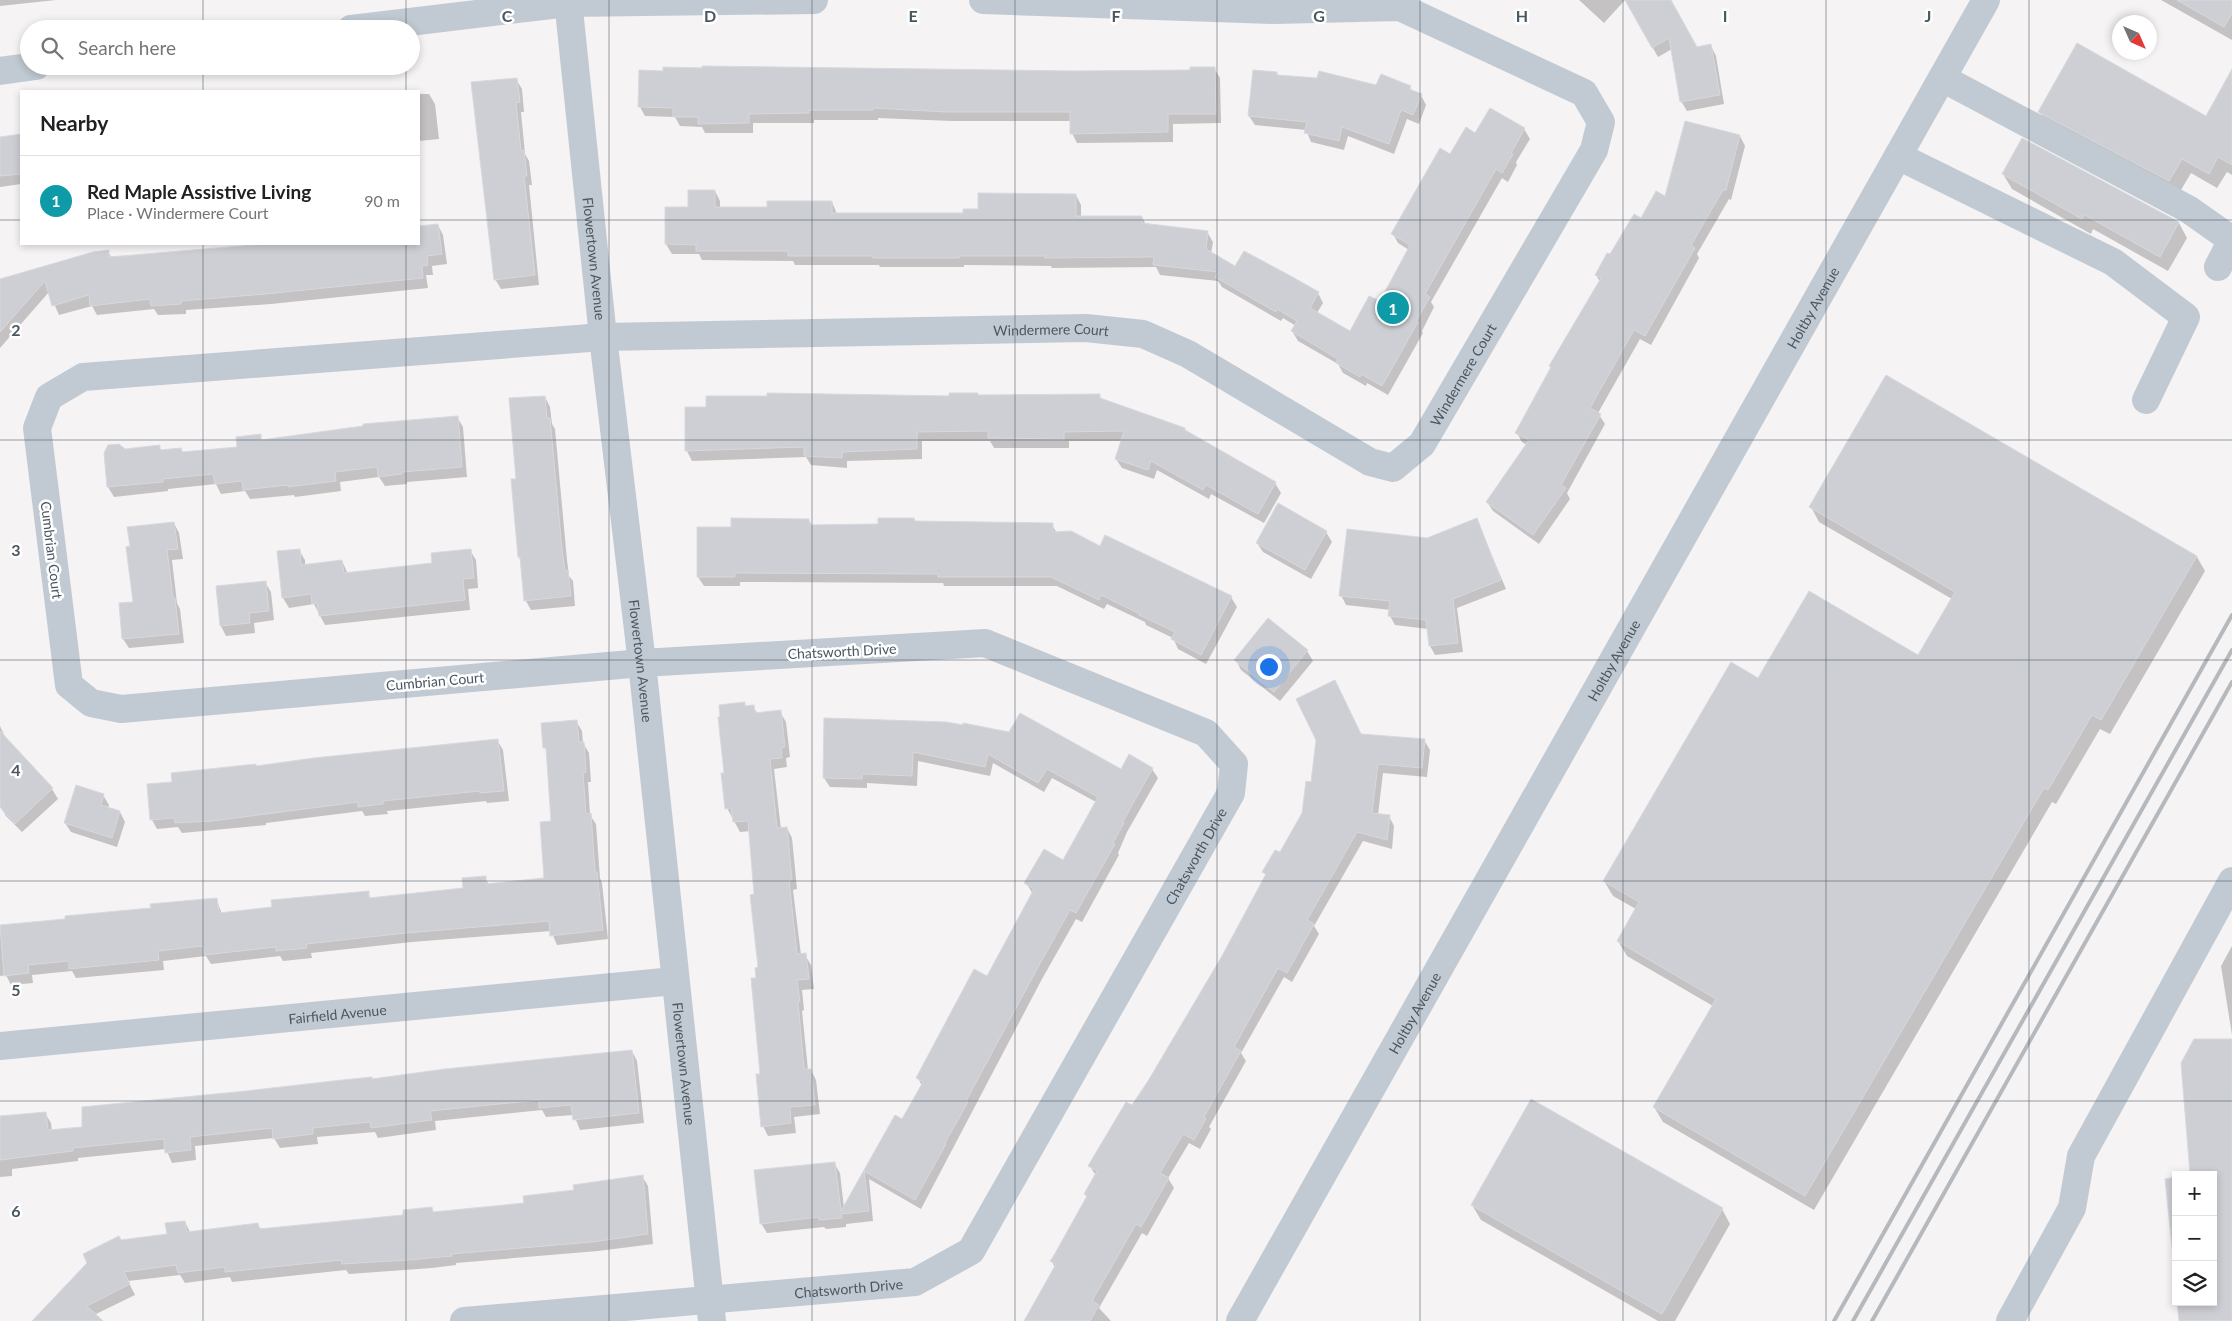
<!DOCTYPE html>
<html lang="en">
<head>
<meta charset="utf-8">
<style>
	:root { --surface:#fff; --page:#f6f6f6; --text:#202124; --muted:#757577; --line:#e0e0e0; --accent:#0f766e }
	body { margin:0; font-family:Lato,sans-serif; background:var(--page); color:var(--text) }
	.controls { position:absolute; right:15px; bottom:15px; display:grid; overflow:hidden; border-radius:0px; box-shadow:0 2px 8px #0003 }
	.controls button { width:45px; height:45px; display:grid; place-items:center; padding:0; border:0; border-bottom:1px solid var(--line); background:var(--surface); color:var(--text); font:25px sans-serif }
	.compass { position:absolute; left:2112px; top:15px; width:45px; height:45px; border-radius:50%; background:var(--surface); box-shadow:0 2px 8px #0003; rotate:135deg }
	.you { position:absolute; left:1268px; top:666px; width:18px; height:18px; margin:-12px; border:4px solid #fff; border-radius:50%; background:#1a73e8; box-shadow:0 0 0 8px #1a73e833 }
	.badge { display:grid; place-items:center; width:32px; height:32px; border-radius:50%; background:var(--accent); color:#fff; font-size:16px; font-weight:700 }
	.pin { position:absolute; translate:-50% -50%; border:2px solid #fff; box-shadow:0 1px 5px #0006 }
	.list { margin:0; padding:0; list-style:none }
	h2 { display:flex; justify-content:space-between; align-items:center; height:65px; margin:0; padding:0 20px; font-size:21px }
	h2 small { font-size:16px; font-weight:400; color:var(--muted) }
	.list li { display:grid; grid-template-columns:32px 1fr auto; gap:15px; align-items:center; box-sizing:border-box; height:90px; padding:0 20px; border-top:1px solid var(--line) }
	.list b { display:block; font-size:19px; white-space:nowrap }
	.list p { margin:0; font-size:16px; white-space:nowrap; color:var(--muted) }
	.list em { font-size:16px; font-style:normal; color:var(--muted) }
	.icon { flex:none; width:28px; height:28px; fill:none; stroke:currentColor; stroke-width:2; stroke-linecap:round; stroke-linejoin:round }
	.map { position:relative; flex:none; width:2232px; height:1321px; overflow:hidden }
	.search { position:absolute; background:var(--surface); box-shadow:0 2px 8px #0003; left:20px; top:20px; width:400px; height:55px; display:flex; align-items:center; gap:12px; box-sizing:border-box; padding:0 18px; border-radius:28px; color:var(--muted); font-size:19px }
	.panel { position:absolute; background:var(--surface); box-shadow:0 2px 8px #0003; left:20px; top:90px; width:400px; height:155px; border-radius:0px }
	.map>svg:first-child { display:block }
</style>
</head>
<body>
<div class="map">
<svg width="2232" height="1321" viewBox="0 0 2232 1321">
	<rect width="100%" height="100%" fill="#f5f3f3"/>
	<path fill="#0003" d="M0 0H56L0 6Z
		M1579 0H1625L1604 23Z
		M1626 0H1670L1697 48 1711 46 1716 56 1724 104 1687 111 1681 101 1672 49 1658 57Z
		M2161 0H2232V40Z
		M727 67 1075 72 1191 71 1214 68 1220 78 1221 123 1173 124V142L1077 143 1072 133V121H952L878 118V120H814V123H753V133H705L702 127 680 126 675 117 645 116 640 107 664 72V69Z
		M1277 73 1278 76 1377 87H1410L1412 92 1421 95 1426 105 1419 124 1407 119 1394 154 1348 136 1344 150 1311 142 1306 130 1255 125 1249 116Z
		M516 79 522 89 524 112H521L525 154 529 161 532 185H529L539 285 501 289 495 279Z
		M419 94H429L435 104 439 139 419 141Z
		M2232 97V175L2227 172 2217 188 2191 173 2178 195 2048 126 2040 112 2206 117Z
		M1524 129 1530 139 1516 162 1517 165 1508 182 1502 178 1431 302 1434 307 1422 331 1423 333 1388 395 1367 383 1366 386 1343 373 1338 364 1298 341 1292 331 1296 326 1283 318 1281 321 1222 287 1218 281 1160 275 1156 267 1052 268 1051 266 964 265V267H880L879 265H795L793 261 702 260 699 254H672L666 244 689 208 715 191 720 201V208H768L832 202 837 214H965L1076 195 1081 205V218L1142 217 1146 225 1207 232 1213 242 1211 254 1236 268 1318 293 1323 303 1317 313 1351 333 1380 303 1409 250 1398 243 1393 234 1451 155 1476 134Z
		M21 136V184L0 187V138Z
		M1740 136 1745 146 1731 200 1729 199 1697 254 1699 258 1651 345 1640 339 1598 413 1605 424 1567 493 1570 499 1539 544 1493 511 1487 502 1527 445 1522 442 1517 433 1600 282 1596 275 1641 219Z
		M2023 140 2179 223 2187 238 2168 271 2093 229 2091 234 2012 189 2003 174Z
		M438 225 443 235 447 264 432 266 433 275H426L428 288 271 304 186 310V314L158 315 154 309 97 315 92 306 59 315 49 292 0 348V280L108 252 112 258 272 244H419V228Z
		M1099 396 1102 400 1184 429 1186 432 1275 483 1281 493 1264 523 1211 494 1209 499 1157 470 1154 479 1122 468 1116 459 1122 441H1069V448H994L990 441H922V459L847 461V468L811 465 806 457 692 461 687 451 686 409 978 397Z
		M545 397 550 407 552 424 555 429 567 560 569 576 573 581 575 606 531 610 526 601 521 561 519 557 518 480Z
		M457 417 463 427 467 477 407 482V484L385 486 379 477 340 482 341 491 295 497 294 495 250 499 245 491 221 494 216 484 168 489V491L114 497 108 487 124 450 159 447 162 451 181 449 183 453 239 448 260 436 263 441Z
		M1811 507 2197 557 2205 571 2110 734 2100 729 2056 804 2052 802 1814 1210 1663 1122 1654 1107 1713 1006 1627 956 1618 941 1636 909 1613 896 1604 881 1759 680 1919 656 1952 599 1819 522Z
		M809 520 812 526 879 525 915 522 1052 525 1057 533 1100 547 1106 537 1231 597 1237 607 1206 664 1178 649 1173 638 1146 625 1145 622 1107 604 1104 609 1057 586H944L943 583 740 582V586H704L698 577 732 529Z
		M1477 520 1506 589 1457 608 1463 652 1435 655 1430 646 1428 629 1395 625 1390 616 1391 610 1346 605 1341 595Z
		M174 523 179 533 183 559 172 560 177 603 180 609 184 643 129 648 123 639 134 603 131 548Z
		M1326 532 1332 542 1311 579 1263 552 1257 543Z
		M299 550 305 560V565L342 561 348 574 433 564 470 550 476 560 478 588 468 589 470 610 325 625 314 604 289 608 283 598 278 552Z
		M265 582 271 592 274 620 254 623 255 633 226 636 221 626Z
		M1268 620 1307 651 1313 661 1280 701 1241 670 1236 660Z
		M744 703 747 708 753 707 758 714 780 712 786 722 790 757 786 758 787 767 774 769 781 829 787 828 792 838 797 889 793 890 801 955H805L811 965 814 989 802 990 804 1010 802 1011 808 1070H811L816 1080 820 1114 794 1117 796 1133 768 1136 763 1126 757 979 759 968 751 831 740 832 727 808 726 774Z
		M826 719 1122 770 1152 769 1158 778 1127 832 1118 853 1119 855 1082 922 1076 919 1042 979 921 1209 869 1179 873 1221 846 1224V1227L826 1229 824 1227 767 1233 761 1223 834 1163 840 1173 844 1208 896 1116 902 1120 922 1086 918 1078 987 978 1033 894 1026 883 1063 862 1096 802 1052 778 1044 792 993 763 990 776 918 761 917 786 867 783V788L830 787 824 778Z
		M576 721 582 731 583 743 589 753 591 782H588L590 815 596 824 600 878 602 883 608 939 557 945 551 931 412 942 311 953 312 958 283 961 280 956 211 964 206 956 163 961 164 970 76 978 72 971 32 975 33 983 11 985 6 975 0 976V931L216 899 222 914 368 893 371 899 464 889 485 877 489 885 546 880 552 822 548 753 545 748Z
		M0 726 6 739 52 789 58 799 22 832 6 816 0 806Z
		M1361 735 1424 740 1430 750 1427 777 1383 773 1378 815 1389 816 1394 826 1392 849 1363 841 1314 926 1319 934 1292 982 1284 977 1241 1053 1246 1061 1209 1127 1211 1129 1200 1149 1189 1143 1168 1178 1174 1188 1147 1236 1142 1233 1099 1308 1111 1321H1026L1055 1268 1052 1261 1088 1198 1086 1194 1096 1176 1090 1166 1149 1081 1223 956 1266 876 1264 872 1280 854 1304 813 1312 783Z
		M497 740 503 750 509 801 487 803 486 801 387 811 388 814 365 816 362 811 266 823V825L182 833 178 827 157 829 152 820 174 783 256 768Z
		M103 795 109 805 108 808 120 812 125 822 117 847 71 832 65 823Z
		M2232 946V1035L2221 966Z
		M632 1051 637 1061 644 1123 580 1130 574 1115 546 1117 542 1110 435 1121 436 1130 378 1138 375 1132 317 1137 318 1144 280 1148 274 1138 195 1146 196 1160 172 1163 166 1149 78 1158V1161L12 1169V1176L0 1177V1117L45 1113 51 1123 52 1131 84 1128 373 1080Z
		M642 1176 648 1186 653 1244 598 1251 456 1263V1265L432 1268 349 1274 346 1270 232 1282 230 1277 185 1283 180 1275 128 1281 135 1295 94 1315 97 1321H39L121 1241 168 1235 185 1222 190 1232 258 1224 261 1230 405 1216 431 1208 434 1213 525 1204Z
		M1472 1205 1722 1209 1730 1224 1675 1321H1658L1481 1220Z"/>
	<path fill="#cdcfd5" stroke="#d7d9de" d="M1625 0H1671L1697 47 1711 44 1720 95 1680 102 1669 38 1652 48Z
		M2177 0H2232V13L2224 27Z
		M2077 43 2206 116 2232 69V165L2218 157 2209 174 2182 159 2169 181 2038 112Z
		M702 66 1075 71 1190 70V67H1215L1216 114H1168V132L1070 134V112H946L873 108V110H809V113L749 114V123L698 124V117H673V108L638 107 639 70 663 71V67L702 68Z
		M1253 70 1277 72V75L1317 78 1319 71 1376 85 1381 74 1411 86 1409 89 1422 94 1413 115 1401 110 1389 144 1342 127 1339 141 1304 133 1307 122 1248 116Z
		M517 78 520 102 516 103 521 151 524 150 527 176H524L535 275 494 280 471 82Z
		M1490 108 1525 128 1511 153 1513 154 1502 173 1496 169 1425 294 1430 297 1416 321 1418 322 1382 386 1361 374 1360 377 1336 363 1338 359 1291 331 1297 321 1277 309 1276 312 1215 277 1218 272 1153 265 1154 257 1045 258V256H959V258H873V256H788V251H696V245L665 244V207H688V190H715V207H767V201H832V213H963V209H978V193L1076 194V216H1142V223L1208 231 1206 249 1235 266 1244 251 1287 274 1319 292 1310 308 1350 331 1369 296 1380 301 1410 245 1391 234 1440 148 1450 154 1466 127 1475 133Z
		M1685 121 1740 135 1726 190H1723L1691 245 1695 248 1645 336 1634 330 1590 408 1601 414 1561 485 1566 488 1533 535 1486 502 1529 440 1515 433 1551 367 1549 366 1601 278 1595 275 1607 253 1610 254 1634 214 1641 218 1656 191 1665 196Z
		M21 134V174L0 176V137Z
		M2022 138 2179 222 2160 257 2085 215 2082 219 2002 174Z
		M438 224 442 254 427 256 428 265 422 266 423 278 265 294 181 301V304L151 306 150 299 90 306 89 295 52 306 45 281 0 332V279L93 252 109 250V257L265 244H419V226Z
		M1886 375 2197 556 2101 720 2092 715 2048 790 2044 788 1805 1196 1653 1107 1716 999 1617 941 1639 902 1603 881 1731 662 1758 678 1809 591 1918 655 1955 592 1809 507Z
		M767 393 949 396V393H978V395L1100 394V398L1185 428V430L1276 482 1258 514 1206 485 1203 490 1151 461 1148 470 1115 459 1124 431 1064 432V439L988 438V431L917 432V449L842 452V458L804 456V447L685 451V407H706V396H767Z
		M545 396 547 418H550L562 550 565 571 568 570 571 596 524 601 520 557H518L511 479H516L509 398Z
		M458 416 462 467 402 472V474L378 477 377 467 335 472 336 481 288 487V485L243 490 242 481 215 484 213 474 163 479V482L107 487 104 453 108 445 119 444 125 449 160 445V450L181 448 182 452 237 447 236 437 261 434V440L363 426V424Z
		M1278 503 1327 531 1305 570 1256 543Z
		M731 518 809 519V525L878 524V518H914L915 521 1053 523V532L1071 531 1100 546 1105 535 1232 596 1201 655 1171 639 1175 632 1139 615 1140 614 1101 595 1099 600 1051 577H938V574L735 573V577H697V527H731Z
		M1477 518 1501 580 1453 599 1458 643 1429 646 1426 620 1388 616 1390 601 1339 596 1347 529 1427 538Z
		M174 522 178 549 167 550 173 598H175L179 634 122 639 119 603 133 602 126 547 130 546 127 527Z
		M300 549 301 565 342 560 344 573 432 563 431 553 471 549 474 578 463 579 465 600 319 616 317 603 312 604 311 594 282 598 277 551Z
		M266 581 269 611 249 613 250 623 220 626 216 586Z
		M1268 618 1308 650 1274 692 1234 660Z
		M1335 680 1361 734 1425 739 1422 768 1378 764 1372 813 1390 815 1387 840 1357 832 1307 920 1314 924 1287 973 1278 968 1234 1047 1241 1051 1204 1117 1206 1119 1194 1140 1183 1134 1160 1173 1169 1178 1141 1227 1136 1224 1092 1301 1099 1305 1090 1321H1024L1056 1264 1050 1261 1053 1257 1087 1196 1084 1194 1097 1171 1088 1166 1126 1102 1132 1105 1148 1081 1222 956 1266 874 1262 872 1275 850 1280 852 1302 813 1306 781 1311 782 1316 740 1296 699Z
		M745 702V706L754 705 755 713 781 710 785 747 781 748 782 758 770 759 777 828 787 827 792 880H789L797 954 806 953 809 979 797 980 800 1001H798L804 1069H811L815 1105 790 1107 791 1123 761 1127 756 1074H760L751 978H756L755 968 758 967 750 895 754 894 748 821 733 822 731 808 725 809 721 773H724L718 717H720L719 705Z
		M1020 713 1121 769 1129 754 1153 768 1122 823H1124L1113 843 1115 844 1076 913 1070 910 1037 969 966 1101 968 1102 945 1143 946 1144 915 1200 864 1171 869 1211 841 1214 842 1218 819 1220V1217L760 1224 754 1170 835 1162 841 1211 895 1115 902 1119 923 1082 916 1078 974 969 987 976 1034 889 1024 883 1044 849 1063 860 1098 797 1047 769 1038 783 988 754 985 767 913 752 912 776 862 774V779L823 778 824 718 946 722 963 725V723L1009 732Z
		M577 720 579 742H584L586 772 583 773 586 814 591 813 595 872H597L603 930 550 936 549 921 406 933 306 944 307 948 276 951V947L204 955 203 946 158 951 159 960 69 969V961L28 965 29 973 4 976 0 925 65 919V916L151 908 150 904 217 898 219 913 272 907 271 900 369 891V898L463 888 462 878 486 876V884L544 878 540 822 551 821 546 748H543L541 723Z
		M0 731 53 788 15 824 0 807Z
		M498 739 504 791 480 793V791L383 801V804L358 807V802L212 821 175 823 174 818 150 820 147 784 172 782 171 773 256 764V766L314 758Z
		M76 785 104 794 101 805 120 811 112 838 64 823Z
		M2194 1039H2232V1321H2179L2177 1302H2213V1175H2189L2190 1174 2181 1063Z
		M632 1050 639 1113 573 1120 571 1105 539 1108V1100L430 1111 432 1120 371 1128 370 1122 313 1128V1134L273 1139 272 1128 190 1137 191 1150 165 1153 164 1139 73 1148V1151L0 1160V1116L46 1112 48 1130 82 1127V1107L246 1091 333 1081 372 1077V1079L445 1069Z
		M1531 1099 1723 1208 1662 1314 1471 1205Z
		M643 1175 648 1234 592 1242 451 1254 452 1256 408 1260 342 1264 341 1260 225 1272V1267L178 1273 176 1265 124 1272 130 1284 87 1306 103 1321H32L87 1263 83 1254 119 1236 121 1240 167 1234 165 1223 185 1221 187 1232 258 1223 259 1229 403 1215V1210L432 1207 433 1212 524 1203 523 1196 574 1190 573 1185Z
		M2176 1177V1285L2165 1179Z"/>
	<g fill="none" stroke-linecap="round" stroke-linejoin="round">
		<g stroke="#c1cad2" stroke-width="28">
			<path id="s1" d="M568 0 603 337 642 663 712 1321"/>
			<path d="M351 29 568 3 814 0"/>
			<path d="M0 71 36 66"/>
			<path d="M1942 78 2188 209 2232 240 2218 267"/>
			<path d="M1898 156 2113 262 2186 317 2146 400"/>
			<path id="s2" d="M0 1046 674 981"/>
			<path id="s3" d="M464 1321 915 1282 971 1251 1231 793 1234 764 1206 733 985 643 642 663 121 709 91 703 69 685 37 428 49 397 83 377 603 337 1086 328 1143 334 1188 354 1370 462 1393 468 1422 444 1594 150 1601 122 1584 93 1400 7 1274 10 983 0"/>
			<path id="s4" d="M1240 1321 1986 0"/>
			<path d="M2010 1321 2072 1208 2081 1156 2232 881"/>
		</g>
		<path stroke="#b5b8bd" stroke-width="4" d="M1834 1321 2232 615
			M1853 1321 2232 650
			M1872 1321 2232 682"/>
	</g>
	<path fill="none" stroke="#4a5661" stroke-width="1" stroke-opacity="0.55" d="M203 0V29M406 0V29M609 0V1321M812 0V1321M1015 0V1321M1217 0V1321M1420 0V1321M1623 0V1321M1826 0V1321M2029 0V1321M203 66V91M406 66V91M0 220H21M419 220H2232M203 244V1321M406 244V1321M0 440H2232M0 660H2232M0 881H2232M0 1101H2232"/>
	<g text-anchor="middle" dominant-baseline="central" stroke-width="5" stroke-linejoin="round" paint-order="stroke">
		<g font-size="14" fill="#4a5661" stroke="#fff">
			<text stroke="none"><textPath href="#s1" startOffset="260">Flowertown Avenue</textPath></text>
			<text stroke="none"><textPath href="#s4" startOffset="1164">Holtby Avenue</textPath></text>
			<text stroke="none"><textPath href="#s3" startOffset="3580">Windermere Court</textPath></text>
			<text stroke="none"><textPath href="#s3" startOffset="4075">Windermere Court</textPath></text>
			<text transform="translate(52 550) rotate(83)">Cumbrian Court</text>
			<text transform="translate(842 651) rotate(-3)">Chatsworth Drive</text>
			<text stroke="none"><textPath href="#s1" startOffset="665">Flowertown Avenue</textPath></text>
			<text stroke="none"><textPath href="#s4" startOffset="759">Holtby Avenue</textPath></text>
			<text transform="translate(435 681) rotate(-5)">Cumbrian Court</text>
			<text stroke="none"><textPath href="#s3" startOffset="971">Chatsworth Drive</textPath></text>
			<text stroke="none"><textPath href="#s2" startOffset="339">Fairfield Avenue</textPath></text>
			<text stroke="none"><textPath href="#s4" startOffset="354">Holtby Avenue</textPath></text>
			<text stroke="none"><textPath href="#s1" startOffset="1070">Flowertown Avenue</textPath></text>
			<text stroke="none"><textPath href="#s3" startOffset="386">Chatsworth Drive</textPath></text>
		</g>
	</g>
	<g font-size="16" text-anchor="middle" font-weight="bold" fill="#4a5661" stroke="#fff" stroke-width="5" stroke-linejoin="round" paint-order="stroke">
		<text x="507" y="22">C</text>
		<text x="710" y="22">D</text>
		<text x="913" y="22">E</text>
		<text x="1116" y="22">F</text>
		<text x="1319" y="22">G</text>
		<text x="1522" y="22">H</text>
		<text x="1725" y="22">I</text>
		<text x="1928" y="22">J</text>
		<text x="16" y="336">2</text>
		<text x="16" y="556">3</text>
		<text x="16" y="776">4</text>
		<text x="16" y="996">5</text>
		<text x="16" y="1217">6</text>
	</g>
</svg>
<div class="controls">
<button>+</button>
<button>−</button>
<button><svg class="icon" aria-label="layers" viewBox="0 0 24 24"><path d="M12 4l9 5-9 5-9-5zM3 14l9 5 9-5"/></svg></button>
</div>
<svg class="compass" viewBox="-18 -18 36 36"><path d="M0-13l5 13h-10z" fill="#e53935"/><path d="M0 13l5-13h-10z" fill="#757577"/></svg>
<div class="you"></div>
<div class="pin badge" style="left:1393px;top:308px;background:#0f9aa8">1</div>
<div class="search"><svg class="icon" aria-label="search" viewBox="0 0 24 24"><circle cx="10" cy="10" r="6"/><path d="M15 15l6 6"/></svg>Search here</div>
<section class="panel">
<h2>Nearby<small></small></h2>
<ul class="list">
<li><span class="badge" style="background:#0f9aa8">1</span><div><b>Red Maple Assistive Living</b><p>Place · Windermere Court</p></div><em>90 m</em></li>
</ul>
</section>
</div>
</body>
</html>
